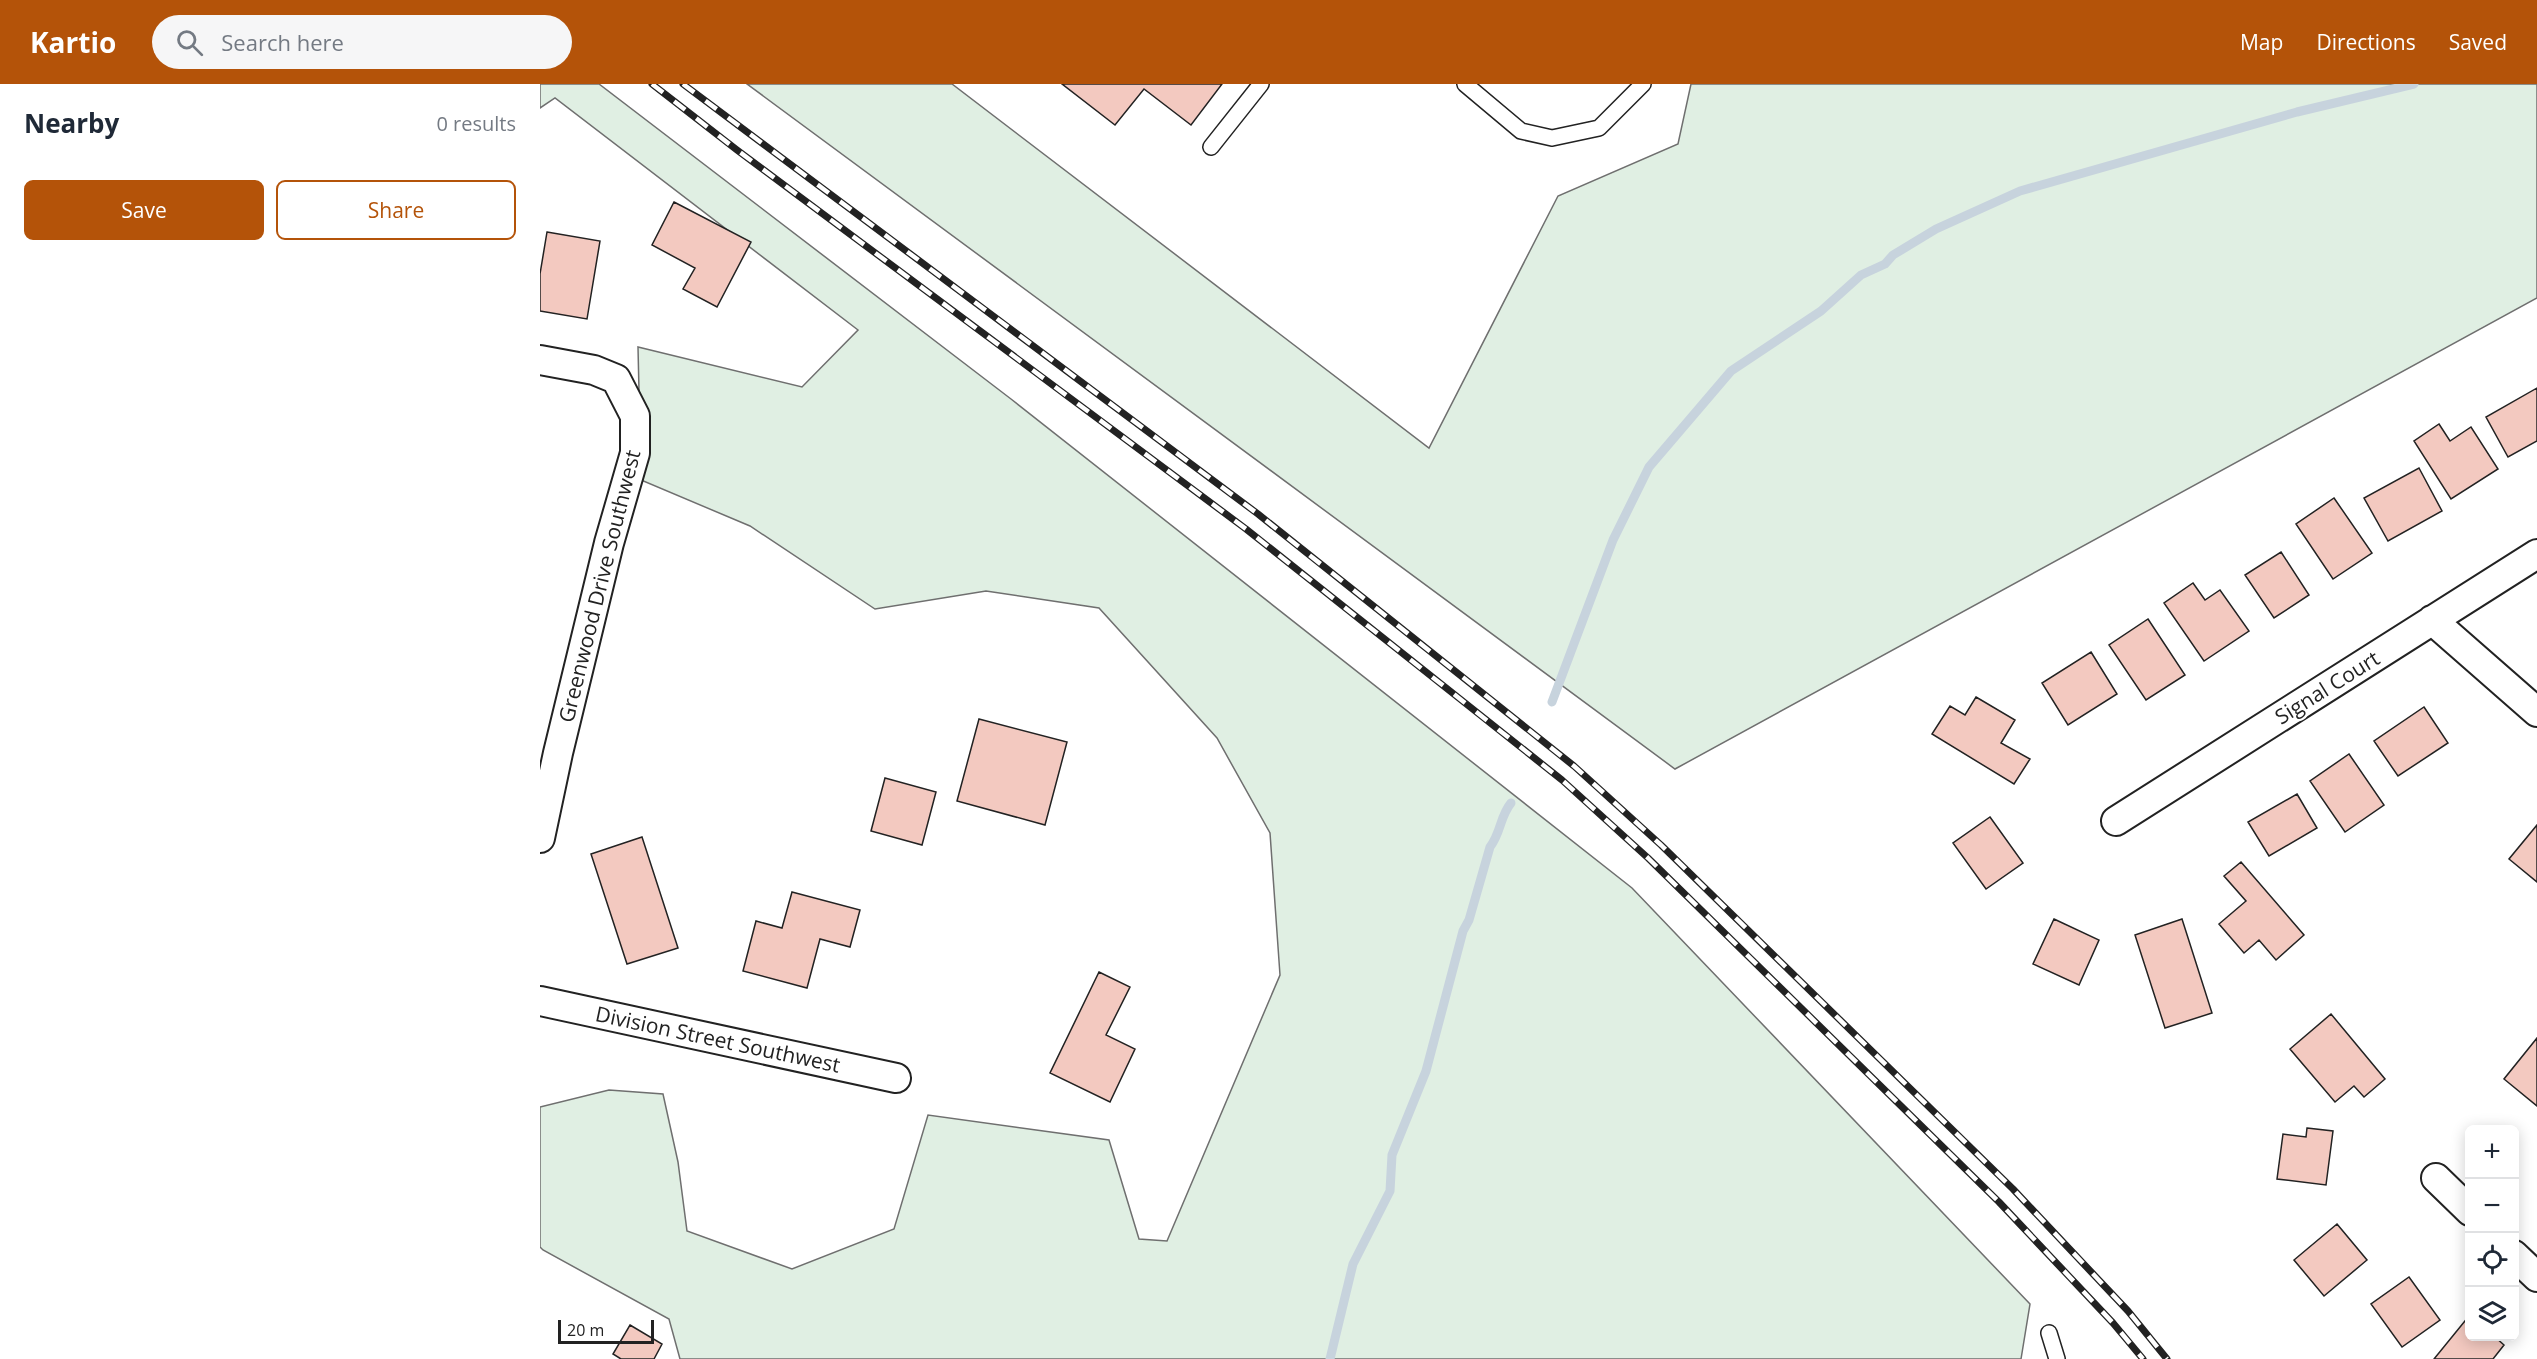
<!DOCTYPE html>
<html lang="en">
<head>
<meta charset="utf-8">
<style>
	:root { --surface:#fff; --page:#f6f6f7; --text:#1f2937; --muted:#747a83; --line:#e0e1e3; --accent:#b45309 }
	body { margin:0; font-family:"Open Sans",sans-serif; background:var(--page); color:var(--text) }
	.controls { position:absolute; right:18px; bottom:18px; display:grid; overflow:hidden; border-radius:9px; box-shadow:0 3px 15px #0003 }
	.controls button { width:54px; height:54px; display:grid; place-items:center; padding:0; border:0; border-bottom:2px solid var(--line); background:var(--surface); color:var(--text); font:30px sans-serif }
	.scale { position:absolute; left:18px; bottom:15px; width:96px; box-sizing:border-box; padding-left:6px; border:3px solid #222; border-top:0; font-size:16px; line-height:21px; white-space:nowrap; color:#222; -webkit-text-stroke:4px #fff; paint-order:stroke }
	.list { margin:0; padding:0; list-style:none }
	h2 { display:flex; justify-content:space-between; align-items:center; height:78px; margin:0; padding:0 24px; font-size:26px }
	h2 small { font-size:20px; font-weight:400; color:var(--muted) }
	.actions { display:flex; gap:12px; padding:18px 24px }
	.actions a { flex:1; padding:14px 0; border:2px solid var(--accent); border-radius:9px; text-align:center; font-size:21px; color:var(--accent) }
	.actions .main { background:var(--accent); color:#fff }
	.icon { flex:none; width:33px; height:33px; fill:none; stroke:currentColor; stroke-width:2; stroke-linecap:round; stroke-linejoin:round }
	.map { position:relative; flex:none; width:1997px; height:1275px; overflow:hidden }
	header { display:flex; align-items:center; gap:36px; box-sizing:border-box; height:84px; padding:0 30px; background:var(--accent); color:#fff }
	header strong { font-size:28px }
	nav { display:flex; gap:33px; margin-inline-start:auto; font-size:21px }
	.search { width:420px; height:54px; background:var(--page); display:flex; align-items:center; gap:15px; box-sizing:border-box; padding:0 21px; border-radius:33px; color:var(--muted); font-size:22px }
	main { display:flex }
	aside { flex:1; background:var(--surface) }
	.map>svg:first-child { display:block }
</style>
</head>
<body>
<header>
<strong>Kartio</strong>
<div class="search"><svg class="icon" aria-label="search" viewBox="0 0 24 24"><circle cx="10" cy="10" r="6"/><path d="M15 15l6 6"/></svg>Search here</div>
<nav><a>Map</a><a>Directions</a><a>Saved</a></nav>
</header>
<main>
<aside>
<h2>Nearby<small>0 results</small></h2>
<ul class="list">
</ul>
<div class="actions"><a class="main">Save</a><a>Share</a></div>
</aside>
<div class="map">
<svg width="1997" height="1275" viewBox="0 0 1997 1275">
	<rect width="100%" height="100%" fill="#fff"/>
	<path fill="#e0efe3" stroke="#6f6f6f" stroke-width="1.5" d="M0 0H59L471 315 1092 804 1490 1220 1481 1275H140L129 1235 3 1166 0 1163V1023L69 1006 123 1010 138 1078 147 1147 252 1185 354 1145 388 1031 569 1056 599 1155 627 1157 740 891 730 749 677 654 559 524 446 507 335 525 210 442 101 396 98 263 262 303 318 246 15 14 0 24Z
		M207 0H412L889 364 1018 112 1138 60 1151 0H1997V214L1135 685Z"/>
	<g fill="none" stroke-linecap="round" stroke-linejoin="round">
		<path stroke="#c7d3dd" stroke-width="9" d="M1012 618 1073 456 1109 383 1191 287 1281 227 1321 191 1345 180 1353 171 1396 145 1480 107 1757 28 1874 0
			M790 1275 813 1180 850 1107 852 1071 886 987 923 847 929 836 950 763C961 749 960 732 971 719"/>
	</g>
	<path fill="#f3c9c0" stroke="#222" stroke-width="1.5" d="M522 0H682L651 41 604 5 575 41Z
		M134 118 211 158 177 223 143 205 155 184 112 161Z
		M7 148 60 157 47 235 0 227V190Z
		M1997 304V357L1968 373 1946 333Z
		M1899 340 1910 357 1931 343 1958 385 1911 415 1874 357Z
		M1879 384 1902 427 1848 457 1824 414Z
		M1794 414 1832 469 1793 495 1756 440Z
		M1741 468 1769 511 1734 534 1705 491Z
		M1653 499 1665 516 1680 506 1709 547 1664 577 1624 519Z
		M1608 535 1645 591 1606 616 1569 561Z
		M1551 568 1577 610 1528 641 1502 599Z
		M1436 613 1475 636 1461 659 1490 675 1474 700 1392 650 1410 622 1425 631Z
		M1884 623 1908 659 1858 692 1834 657Z
		M439 635 527 658 505 741 417 717Z
		M1809 670 1844 721 1805 748 1770 697Z
		M345 694 396 708 382 761 331 747Z
		M1757 710 1777 744 1729 772 1708 738Z
		M1450 733 1483 779 1446 805 1413 759Z
		M1997 741V798L1969 775Z
		M102 753 138 864 87 880 51 770Z
		M1701 778 1764 851 1736 876 1719 856 1704 869 1679 840 1706 817 1684 792Z
		M252 808 320 826 310 863 280 855 267 904 203 887 216 837 242 844Z
		M1514 835 1559 856 1539 901 1493 880Z
		M1642 835 1672 929 1625 944 1595 851Z
		M559 888 590 903 566 951 595 965 570 1018 510 989Z
		M1791 930 1845 995 1824 1013 1814 1002 1795 1018 1750 965Z
		M1997 954V1022L1964 995Z
		M1767 1044 1793 1047 1786 1101 1737 1095 1743 1050 1766 1053Z
		M1797 1140 1827 1176 1784 1212 1754 1176Z
		M1869 1193 1900 1236 1862 1263 1831 1220Z
		M1929 1232 1930 1252H1954L1964 1261 1953 1275H1894Z
		M90 1241 122 1260 114 1275H81L73 1270Z"/>
	<g fill="none" stroke-linecap="round" stroke-linejoin="round">
		<g stroke="#222" stroke-width="18">
			<path id="service" d="M925 0 981 47 1012 54 1059 44 1103 0
				M671 63 721 0
				M1509 1249 1517 1275"/>
		</g>
		<g stroke="#222" stroke-width="32">
			<path id="minor" d="M0 276 54 286 76 295 95 332V369L69 459 18 669 0 754
				M1892 536 1997 628
				M1576 737 1997 470
				M0 917 356 994
				M1896 1094 1930 1127
				M1974 1171 1997 1193"/>
		</g>
		<use href="#service" stroke="#fff" stroke-width="15"/>
		<use href="#minor" stroke="#fff" stroke-width="28"/>
		<g stroke="#222" stroke-width="7">
			<path id="rail" d="M112 0 197 66 706 445 1022 696 1108 774 1459 1118 1573 1239 1603 1275
				M143 0 718 430 1034 682 1121 761 1473 1105 1588 1227 1627 1275"/>
		</g>
		<use href="#rail" stroke="#fff" stroke-width="4.5" stroke-dasharray="14" stroke-linecap="butt"/>
	</g>
	<g text-anchor="middle" dominant-baseline="central" stroke-width="4.5" stroke-linejoin="round" paint-order="stroke">
		<g font-size="21" fill="#222" stroke="#fff">
			<text transform="translate(59 502) rotate(-76)">Greenwood Drive Southwest</text>
			<text transform="translate(1787 603) rotate(-32)">Signal Court</text>
			<text transform="translate(178 955) rotate(12)">Division Street Southwest</text>
		</g>
	</g>
</svg>
<div class="controls">
<button>+</button>
<button>−</button>
<button><svg class="icon" aria-label="locate" viewBox="0 0 24 24"><circle cx="12" cy="12" r="6"/><path d="M12 2v4M12 18v4M2 12h4M18 12h4"/></svg></button>
<button><svg class="icon" aria-label="layers" viewBox="0 0 24 24"><path d="M12 4l9 5-9 5-9-5zM3 14l9 5 9-5"/></svg></button>
</div>
<div class="scale">20 m</div>
</div>
</main>
</body>
</html>
